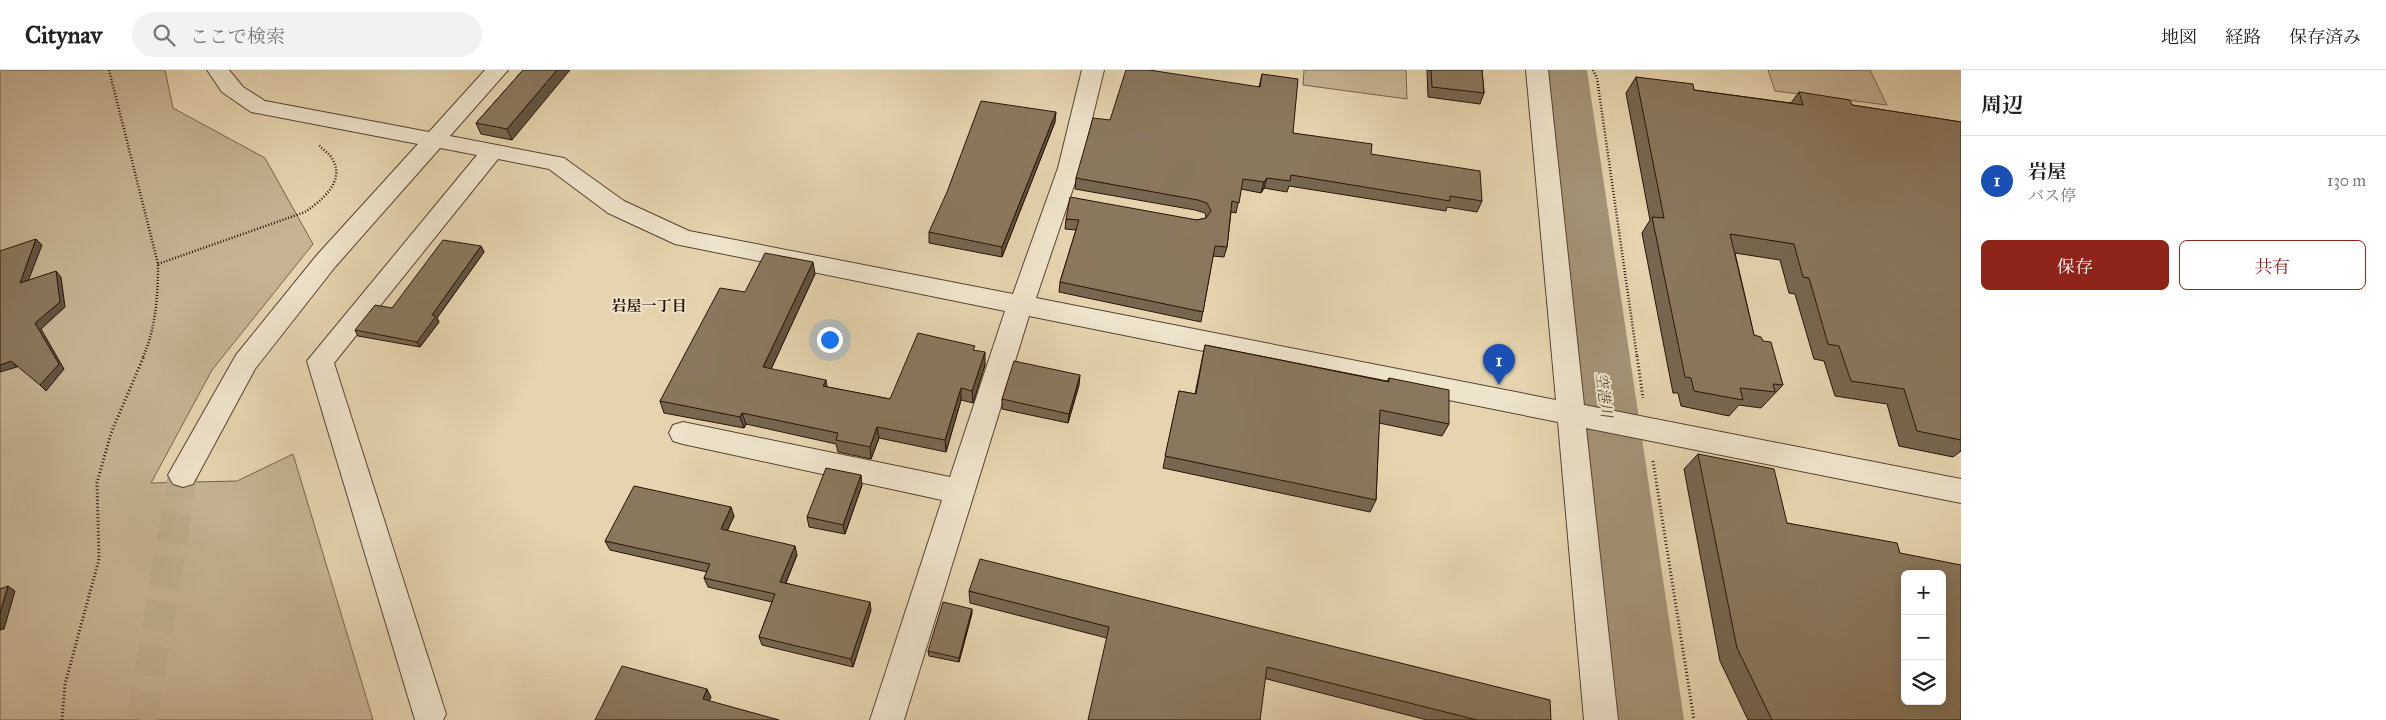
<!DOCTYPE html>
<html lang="ja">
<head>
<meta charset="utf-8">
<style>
	:root { --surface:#fff; --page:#f2f2f2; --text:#222; --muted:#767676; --line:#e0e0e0; --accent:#8f2418 }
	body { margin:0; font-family:"IM FELL Great Primer","Noto Serif JP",serif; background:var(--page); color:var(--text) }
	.controls { position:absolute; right:15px; bottom:15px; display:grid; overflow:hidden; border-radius:8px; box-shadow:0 2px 12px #0003 }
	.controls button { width:45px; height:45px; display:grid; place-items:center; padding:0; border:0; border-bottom:1px solid var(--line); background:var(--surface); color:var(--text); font:25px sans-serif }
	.you { position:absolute; left:829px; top:269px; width:18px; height:18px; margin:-12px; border:4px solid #fff; border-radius:50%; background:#1a73e8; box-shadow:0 0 0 8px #1a73e833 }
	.badge { display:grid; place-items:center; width:32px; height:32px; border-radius:50%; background:var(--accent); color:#fff; font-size:16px; font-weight:700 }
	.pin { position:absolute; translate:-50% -41px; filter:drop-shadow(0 1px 2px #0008) }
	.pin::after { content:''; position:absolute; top:26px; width:18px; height:15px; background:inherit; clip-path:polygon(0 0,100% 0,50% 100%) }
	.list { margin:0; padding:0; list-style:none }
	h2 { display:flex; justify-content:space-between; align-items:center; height:65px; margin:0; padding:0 20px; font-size:21px }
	h2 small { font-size:16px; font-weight:400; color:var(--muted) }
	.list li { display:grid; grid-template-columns:32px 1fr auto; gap:15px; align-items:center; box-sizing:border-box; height:90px; padding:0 20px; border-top:1px solid var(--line) }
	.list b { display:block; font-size:19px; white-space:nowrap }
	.list p { margin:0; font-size:16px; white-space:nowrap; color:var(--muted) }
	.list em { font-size:16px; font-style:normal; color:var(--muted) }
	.actions { display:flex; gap:10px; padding:15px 20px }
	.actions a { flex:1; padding:11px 0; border:1px solid var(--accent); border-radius:8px; text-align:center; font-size:18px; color:var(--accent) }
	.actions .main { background:var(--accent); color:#fff }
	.icon { flex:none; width:28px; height:28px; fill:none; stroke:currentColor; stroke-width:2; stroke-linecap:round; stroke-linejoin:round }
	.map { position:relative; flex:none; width:1961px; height:650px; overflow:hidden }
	header { display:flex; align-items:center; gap:30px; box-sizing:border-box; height:70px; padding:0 25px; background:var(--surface); border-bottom:1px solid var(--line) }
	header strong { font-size:24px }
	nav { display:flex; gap:28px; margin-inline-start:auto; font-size:18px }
	.search { width:350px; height:45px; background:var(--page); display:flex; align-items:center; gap:12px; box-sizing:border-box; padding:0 18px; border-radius:28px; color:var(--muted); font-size:19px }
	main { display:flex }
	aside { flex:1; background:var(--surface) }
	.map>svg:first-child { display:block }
</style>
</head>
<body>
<header>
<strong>Citynav</strong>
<div class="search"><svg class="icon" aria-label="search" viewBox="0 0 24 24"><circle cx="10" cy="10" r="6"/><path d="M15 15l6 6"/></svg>ここで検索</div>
<nav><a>地図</a><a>経路</a><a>保存済み</a></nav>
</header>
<main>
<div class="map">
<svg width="1961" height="650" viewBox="0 0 1961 650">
	<rect width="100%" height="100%" fill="#e5d4af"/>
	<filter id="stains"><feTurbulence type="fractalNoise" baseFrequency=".004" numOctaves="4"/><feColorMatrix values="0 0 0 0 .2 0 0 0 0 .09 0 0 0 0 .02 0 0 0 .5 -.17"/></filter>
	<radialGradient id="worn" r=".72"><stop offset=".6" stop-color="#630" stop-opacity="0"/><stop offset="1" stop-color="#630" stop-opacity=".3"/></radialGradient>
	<path fill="#c5b392" stroke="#76644c" d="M0 0H165L173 38 265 88 313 174 212 300 151 413 237 411 293 384 373 650H0Z
		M1304 0H1406L1407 29 1303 15Z
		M1768 0H1870L1887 35 1775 21Z"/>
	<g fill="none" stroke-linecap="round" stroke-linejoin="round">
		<path fill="#a49376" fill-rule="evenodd" d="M1539 0H1587L1684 650H1606Z"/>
		<path stroke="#bfae8d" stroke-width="30" stroke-dasharray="30 15" stroke-linecap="butt" d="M142 650 183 405"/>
		<g stroke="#564431" stroke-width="2">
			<path id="minor" d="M207 0H229L243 17 265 31 429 62 485 0H508L450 66 564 88 624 131 689 161 1013 224 1058 98 1082 0H1104L1080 98 1036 228 1556 330 1526 0H1548L1584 335 1961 409V433L1586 358 1618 650H1584L1558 352 1029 246 904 650H870L942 430 683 374 673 371 669 363 673 355 683 352 950 407 1005 241 675 174 608 143 549 99 498 89 334 293 446 644 443 650H415L307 291 477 85 440 78 335 197 255 299 193 414 183 417 173 414 168 405 236 285 317 185 418 74 251 42 222 22Z"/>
		</g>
		<path stroke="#271407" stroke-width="2.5" stroke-dasharray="1 2" stroke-linecap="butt" d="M109 0 158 194C158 225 156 258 143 287
			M1593 0 1597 8 1637 287
			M158 194 305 142C321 131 345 112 333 90 330 84 323 80 319 75"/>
		<path stroke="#271407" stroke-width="3" stroke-dasharray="1 2.5" stroke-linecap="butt" d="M1637 286 1643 328
			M1653 391 1694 650
			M62 650 65 614 99 489 97 413 111 363 144 286"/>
		<use href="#minor" fill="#eee3cb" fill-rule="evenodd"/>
	</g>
	<path fill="#776751" stroke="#271407" d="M523 0 512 70 481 64 476 53Z
		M1427 0H1482L1484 23 1480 34 1428 27Z
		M1262 4 1293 63 1371 84 1482 131 1477 142 1447 137 1446 141 1289 116 1287 122 1264 118 1261 123 1241 119 1236 143 1231 142 1227 177 1224 187 1213 186 1201 252 1059 222 1060 212 1076 160 1065 159 1066 149 1197 150 1206 148V147L1205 143 1195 140 1075 119 1076 108 1110 50 1259 17Z
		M1636 7 1694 20 1791 33 1799 22 1852 35 1961 52V381L1953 387 1899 376 1887 334 1835 326 1824 291 1814 289 1795 224 1789 223 1780 190 1735 183 1754 265 1783 315 1761 338 1739 335 1729 346 1681 336 1678 323H1673L1642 163 1650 150 1626 23Z
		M1055 52 1002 187 929 173V162Z
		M481 176 484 182 437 248 439 252 420 277 358 266 355 260 392 238Z
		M815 204 771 299 827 317 890 329 975 280 985 295 973 333 961 330 946 382 879 368 871 389 838 382 836 374 746 354 744 358 664 343 660 331 745 222Z
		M1205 275 1387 311 1389 308 1449 354 1442 366 1379 353 1376 430 1370 442 1163 398 1179 321 1195 324Z
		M1079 315 1068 353 1002 339V329Z
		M1698 384 1787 453 1900 483 1961 650H1748L1720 591 1684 399Z
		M862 415 845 464 809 457 807 447Z
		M734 446 727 461 797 485 786 513 871 540 853 597 762 575 759 567 772 532 708 517 704 508 707 502 610 480 605 471Z
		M969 521 1551 650H1427L970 533Z
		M972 543 959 592 929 586 928 581Z"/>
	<path fill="#615442" stroke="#271407" d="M557 0H570L512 70 507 59Z
		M1056 42 1055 52 1002 187V177Z
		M1267 108 1264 118 1261 123 1264 112Z
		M36 169 42 175 25 219 20 213Z
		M481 176 484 182 437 248 439 252 420 277 417 272 432 245Z
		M813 192 815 204 766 310 763 297Z
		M56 201 61 207 65 237 41 259 64 299 46 321 40 315 35 253Z
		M985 282V295L973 333 972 321Z
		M11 291 17 297 0 302V295Z
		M1080 305 1079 315 1068 353 1069 344Z
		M826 310 828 322 823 316Z
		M961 318V330L946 382 945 370Z
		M742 343 746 354 744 358 740 347Z
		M877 357 879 368 871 389 870 377Z
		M861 405 862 415 845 464 843 455Z
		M731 437 734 446 724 468 721 459Z
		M795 476 797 485 782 521 780 512Z
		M8 516 15 521 4 559 0 560V543Z
		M870 532 871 540 853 597 851 589Z
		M972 539V543L959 592V588Z
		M707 619 711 627 707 637 703 629Z"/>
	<path fill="#8a785e" stroke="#271407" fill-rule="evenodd" d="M523 0H557L507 59 476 53Z
		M1126 0H1149L1260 17 1262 4 1298 9 1293 63 1372 74 1371 84 1480 101 1482 131 1450 126V131L1291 105 1290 111 1267 108 1264 112 1243 109 1239 133 1232 131 1227 177 1215 176 1203 242 1060 212 1079 150 1066 149 1070 127 1197 150 1206 148 1211 141 1207 133 1198 130 1076 108 1093 48 1110 50Z
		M1431 0H1482L1484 23 1432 17Z
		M1636 7 1693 14 1694 20 1803 35 1799 22 1850 30 1852 35 1961 52V370L1917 361 1904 319 1851 311 1839 276 1828 274 1809 208 1803 207 1794 174 1730 164 1754 265 1761 267 1763 271 1771 272 1783 315 1773 314 1775 322 1740 318 1743 330 1694 321 1691 308 1685 307 1652 147 1664 148Z
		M981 31 1056 42 1002 177 929 162 947 122Z
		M36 169 20 213 56 201 60 232 35 253 59 294 40 315 11 291 0 295V181Z
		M443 170 481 176 432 245 436 246 417 272 355 260 375 235 392 238Z
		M765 183 813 192 763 297 826 310 823 316 890 329 918 263 975 276 973 280 985 282 972 321 961 318 945 370 877 357 870 377 836 370 838 363 742 343 740 347 660 331 720 218 745 222Z
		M1205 275 1389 312V308L1449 320V354L1380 340 1376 430 1165 386 1179 321 1196 324Z
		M1014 291 1080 305 1069 344 1002 329Z
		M1698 384 1774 399 1787 453 1897 473 1900 483 1961 495V650H1772L1737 578ZM1905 504H1942V631H1905Z
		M826 398 861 405 843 455 807 447Z
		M634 416 731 437 721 459 795 476 780 512 870 532 851 589 759 567 775 524 704 508 710 494 605 471Z
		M980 489 1550 630 1551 650H1477L1267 597 1260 650H1088L1109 557 969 521Z
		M8 516 0 543V519Z
		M943 532 972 539 959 588 928 581Z
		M622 596 707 619 703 629 779 650H595Z"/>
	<g text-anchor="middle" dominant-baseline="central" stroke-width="4" stroke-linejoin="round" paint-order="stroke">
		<g font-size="15" font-weight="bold" fill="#271407" stroke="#eee3cb">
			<text x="649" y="236">岩屋一丁目</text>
		</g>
		<g font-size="15" font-style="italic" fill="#594733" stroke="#eee3cb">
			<text transform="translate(1604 325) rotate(83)">空港川</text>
		</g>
	</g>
	<rect width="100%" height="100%" filter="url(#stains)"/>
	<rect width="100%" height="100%" fill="url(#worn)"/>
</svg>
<div class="controls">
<button>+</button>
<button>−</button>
<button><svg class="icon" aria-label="layers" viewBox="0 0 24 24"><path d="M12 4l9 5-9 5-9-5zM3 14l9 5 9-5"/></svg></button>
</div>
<div class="you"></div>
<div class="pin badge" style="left:1499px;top:315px;background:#1a4fb4">1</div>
</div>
<aside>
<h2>周辺<small></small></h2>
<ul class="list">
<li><span class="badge" style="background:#1a4fb4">1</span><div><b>岩屋</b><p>バス停</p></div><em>130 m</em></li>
</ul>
<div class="actions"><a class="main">保存</a><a>共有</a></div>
</aside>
</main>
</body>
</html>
